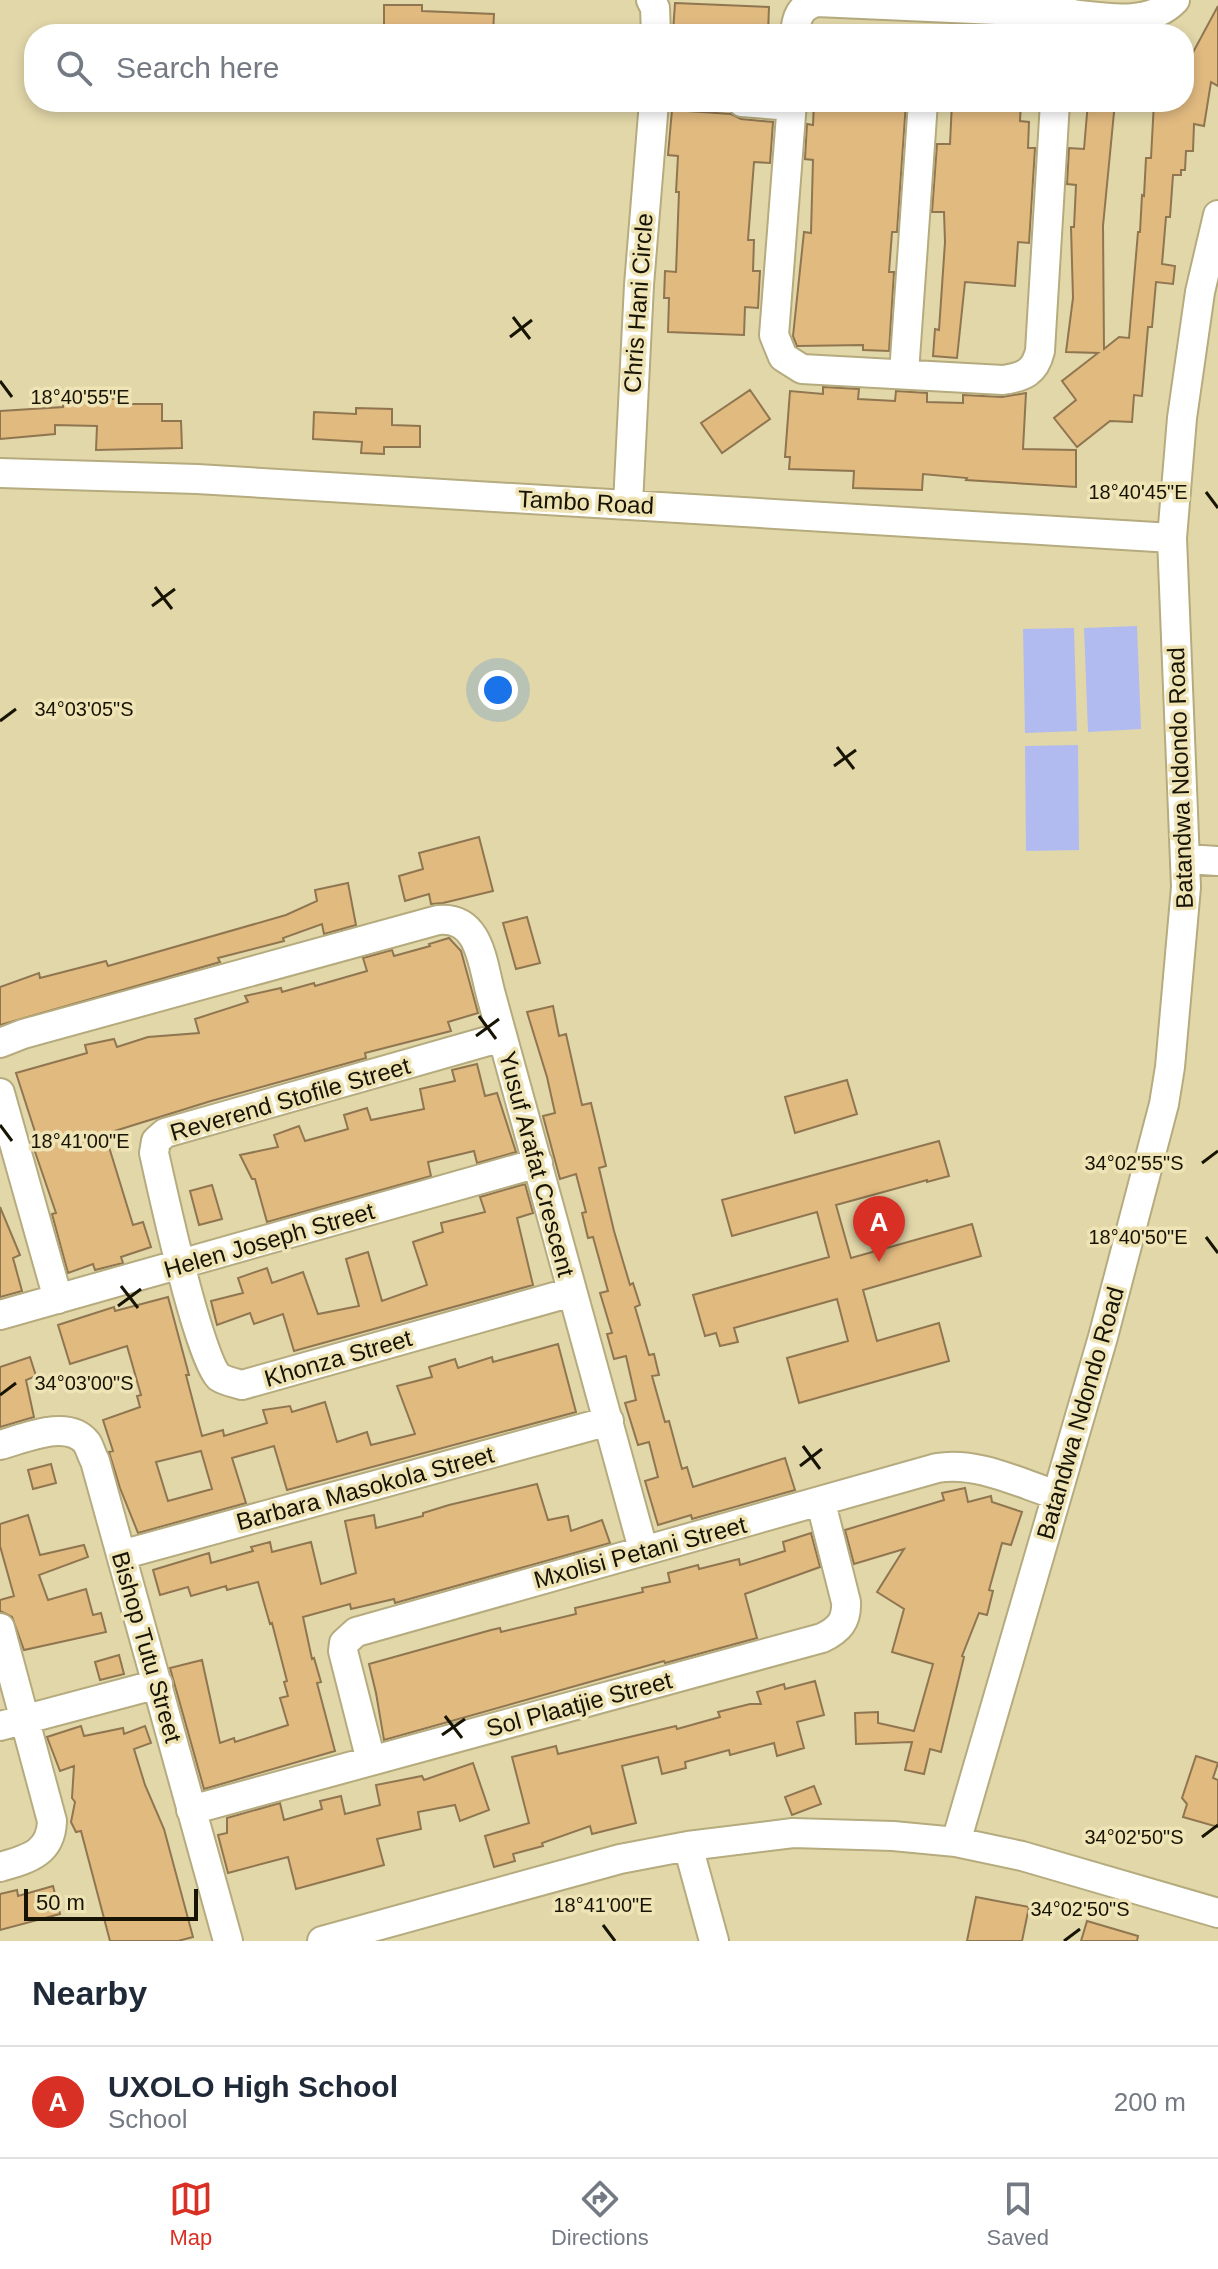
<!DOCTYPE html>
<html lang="en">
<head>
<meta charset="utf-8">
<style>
	:root { --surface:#fff; --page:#f6f6f7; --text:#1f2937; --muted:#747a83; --line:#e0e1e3; --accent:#d93025 }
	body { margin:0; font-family:Arial,sans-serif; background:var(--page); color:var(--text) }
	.scale { position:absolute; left:24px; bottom:20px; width:174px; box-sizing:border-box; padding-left:8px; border:4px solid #181404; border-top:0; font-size:22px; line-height:28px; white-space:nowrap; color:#181404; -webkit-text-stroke:6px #efe4b6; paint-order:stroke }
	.you { position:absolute; left:498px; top:690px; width:28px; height:28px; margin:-20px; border:6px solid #fff; border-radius:50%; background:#1a73e8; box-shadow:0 0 0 12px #1a73e833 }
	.badge { display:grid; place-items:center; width:52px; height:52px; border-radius:50%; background:var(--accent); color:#fff; font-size:26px; font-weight:700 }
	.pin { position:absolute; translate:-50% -66px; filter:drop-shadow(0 2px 4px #0008) }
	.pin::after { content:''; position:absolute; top:42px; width:28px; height:24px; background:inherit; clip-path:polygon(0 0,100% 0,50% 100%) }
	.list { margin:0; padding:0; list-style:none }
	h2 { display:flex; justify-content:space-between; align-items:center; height:104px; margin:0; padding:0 32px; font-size:34px }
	h2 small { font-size:26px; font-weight:400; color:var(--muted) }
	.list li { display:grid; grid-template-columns:52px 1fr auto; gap:24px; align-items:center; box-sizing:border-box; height:112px; padding:0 32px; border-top:2px solid var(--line) }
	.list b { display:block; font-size:30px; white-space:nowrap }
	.list p { margin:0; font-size:26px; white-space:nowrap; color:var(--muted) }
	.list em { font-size:26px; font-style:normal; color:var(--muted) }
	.icon { flex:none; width:44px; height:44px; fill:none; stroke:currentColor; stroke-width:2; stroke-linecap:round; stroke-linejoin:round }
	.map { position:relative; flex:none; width:1218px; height:1941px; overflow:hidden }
	.search { position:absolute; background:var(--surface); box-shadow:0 4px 12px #0003; left:24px; right:24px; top:24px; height:88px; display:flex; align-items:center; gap:20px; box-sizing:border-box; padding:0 28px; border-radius:32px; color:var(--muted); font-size:30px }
	.sheet { height:216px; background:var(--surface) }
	nav { display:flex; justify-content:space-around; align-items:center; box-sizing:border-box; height:112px; border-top:2px solid var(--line); background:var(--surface); font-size:22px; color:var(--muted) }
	nav a { display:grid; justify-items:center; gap:4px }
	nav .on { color:var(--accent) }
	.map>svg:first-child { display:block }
</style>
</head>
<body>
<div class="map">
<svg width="1218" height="1941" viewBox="0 0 1218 1941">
	<rect width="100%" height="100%" fill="#e2d7a9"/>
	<path fill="#b1bbf0" d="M1137 626 1141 729 1088 732 1084 628Z
		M1074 628 1077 731 1025 733 1023 629Z
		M1078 745 1079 850 1026 851 1025 746Z"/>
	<path fill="#e1ba80" stroke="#8f7650" stroke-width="2" fill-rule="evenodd" d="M675 3 769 7 768 34 673 32Z
		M384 5H422V11L494 14 493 34H384Z
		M1218 6V86L1211 82 1204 126 1194 124 1193 151H1186L1185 170H1181V175H1173L1170 217H1166L1162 264 1175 266 1173 284 1156 282 1152 327H1148L1142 396 1134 395 1132 422 1110 421 1077 447 1054 418 1076 400 1062 381 1098 353 1066 352 1073 298 1071 227H1074L1076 185 1067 184 1069 148 1084 149 1088 102H1115L1103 226 1104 349 1119 337 1129 338 1138 232H1140L1142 195 1144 196 1146 158H1151L1154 102H1184V69Z
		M814 102H906L897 232H892L889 272H894L889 351 863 350V345L797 346 793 336 804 232 811 233 813 160 805 159 807 124 813 125Z
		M952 102H1021L1020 121 1029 122 1028 148H1035L1029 243 1018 242 1015 286 965 282 957 358 933 356 935 329 939 330 945 242 944 212H932L937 144H950Z
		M672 110 731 114 741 119 773 122 770 163 754 162 748 240H754L753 271H760L758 308 745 307 744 335 668 332 669 298H664L665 271 676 272 679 192H676L678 156 668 155Z
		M823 387 859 389 858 399 895 401 896 391 927 393V402L963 403V395L1002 397 1026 393 1023 449 1076 450V487L966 480 967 478 923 474 922 490 853 488 854 471 789 469 790 457H785L790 391 823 394Z
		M750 390 770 419 722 453 701 423Z
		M98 399H123V404H162V421H181L182 448 96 450 97 426 55 425V434L0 439V411L63 407V401H97Z
		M356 408 392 409V425L420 426V447H384V454L361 453 362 442 313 439 314 412 356 414Z
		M479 837 493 891 443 903 431 904 429 894 405 901 399 876 423 869 419 853Z
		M348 883 356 925 324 934 322 924 283 938 284 941 218 958 220 962 0 1025V987L39 973 40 978 106 961 108 966 286 915 317 901 315 890Z
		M527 917 540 963 516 969 503 923Z
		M449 938 461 951 478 1013 448 1022 451 1031 365 1053 366 1058 211 1101 105 1134 133 1225 143 1222 151 1247 121 1257 123 1263 95 1270 93 1264 68 1273 52 1214 56 1213 33 1146 39 1144 16 1073 87 1053 85 1045 114 1039 117 1047 148 1037 199 1033 195 1019 248 1002 245 996 281 988 282 992 314 983 315 986 367 971 363 958 392 950 394 956 430 946 429 944Z
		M553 1006 559 1036 566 1034 582 1105 591 1103 606 1166 599 1168 614 1231 630 1285 633 1283 640 1305 635 1307 649 1355 654 1354 659 1375 652 1376 665 1422 669 1421 682 1469 687 1467 693 1487 785 1458 795 1490 692 1519 691 1515 658 1525 645 1481 658 1477 649 1442 638 1445 625 1403 636 1400 626 1356 614 1359 607 1334 612 1333 600 1293 608 1291 593 1237 588 1238 582 1213 586 1212 576 1174 560 1179 543 1116 555 1113 547 1077 527 1012Z
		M477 1064 485 1096 497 1093 516 1152 477 1163 474 1151 428 1162 431 1176 267 1222 255 1179H252L240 1155 278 1147 274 1135 299 1126 305 1141 348 1129 344 1115 367 1108 371 1120 424 1109 420 1089 455 1081 452 1070Z
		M847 1080 857 1114 795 1133 785 1097Z
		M939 1141 949 1176 927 1182V1180L836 1205 851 1258 972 1224 981 1256 863 1290 877 1341 939 1323 949 1361 799 1403 787 1358 848 1341 837 1299 734 1328 738 1342 720 1346 716 1333 705 1336 693 1295 829 1257 817 1212 732 1236 722 1200Z
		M525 1184 533 1213 517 1218 533 1285 294 1351 283 1314 254 1324 250 1313 217 1325 211 1301 243 1293 238 1278 267 1268 272 1283 303 1272 318 1314 359 1306 346 1259 368 1252 382 1301 427 1285 413 1242 443 1232 441 1223 485 1212 480 1197Z
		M212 1185 222 1219 199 1225 190 1191Z
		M0 1207 20 1255 13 1258 22 1291 0 1297Z
		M168 1297 189 1375H186L202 1436 223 1430 224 1436 267 1423 263 1410 290 1406 292 1412 325 1402 337 1442 367 1432 371 1445 415 1434 397 1386 432 1377 429 1367 455 1359 458 1368 492 1357 493 1362 558 1344 576 1412 287 1490 274 1446 232 1458 246 1503 138 1533 120 1488 109 1452 113 1451 103 1420 140 1407 137 1396 141 1395 127 1346 70 1364 58 1325 114 1307 115 1311ZM201 1451 212 1489 168 1501 156 1462Z
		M30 1357 36 1376 26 1380 34 1417 0 1427V1367Z
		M51 1464 56 1483 33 1489 28 1470Z
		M537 1484 548 1520 568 1516 571 1531 602 1520 610 1543 395 1603 394 1599 351 1609 350 1604 303 1617 312 1659 314 1658 321 1682 317 1683 335 1751 204 1789 170 1668 202 1660 220 1743 234 1738 235 1742 288 1725 280 1698 288 1696 284 1682 287 1681 272 1623 270 1624 258 1582 227 1590 226 1586 191 1596 188 1587 160 1595 153 1570 209 1553 211 1563 253 1551 251 1547 270 1542 272 1552 311 1542 321 1584 356 1573 345 1521 374 1515 376 1528 423 1516V1513L449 1505Z
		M965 1488 968 1502 991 1496 992 1502 1022 1512 1011 1545 1002 1543 989 1590 993 1591 987 1615 979 1613 962 1656 964 1657 941 1752 930 1749 924 1774 905 1770 912 1742 856 1744 855 1713 878 1712V1723L914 1731 933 1664 892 1652 904 1609 877 1592 904 1549 854 1564 845 1530 944 1500 942 1493Z
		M28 1515 40 1555 84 1545 88 1557 39 1575 48 1600 86 1589 93 1615 101 1613 106 1632 24 1650 12 1617 0 1611V1600L14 1596 0 1546V1524Z
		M811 1533 820 1567 745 1594 757 1638 665 1663 664 1661 384 1740 376 1693 369 1664 491 1630 500 1628 501 1632 576 1614 575 1608 643 1592 642 1588 670 1582 668 1573 698 1565 699 1569 739 1559 740 1565 785 1551 783 1542Z
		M119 1655 124 1674 100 1680 95 1662Z
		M815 1681 824 1715 797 1722 804 1748 777 1756 774 1743 730 1755 729 1750 685 1762 686 1768 662 1774 658 1757 622 1766 636 1823 592 1834 590 1826 542 1843 543 1846 513 1854 515 1861 494 1867 485 1836 529 1823 512 1757 556 1746 558 1754 676 1726 677 1729 720 1717 718 1712 750 1704H761L757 1692 784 1684 785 1689Z
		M81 1726 84 1736 123 1728 124 1734 145 1726 151 1743 134 1749 145 1785 164 1829 193 1937 178 1941H110L81 1831 76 1832 71 1822 75 1802 72 1798 74 1766 60 1771 47 1737Z
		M1196 1756 1218 1763 1213 1778 1218 1780V1827L1183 1817 1187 1804 1182 1798Z
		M473 1763 489 1810 460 1821 455 1805 418 1812 421 1829 377 1839 384 1865 296 1889 288 1857 228 1873 218 1835 227 1833V1818L280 1803 284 1820 322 1809 320 1801 341 1796 345 1814 380 1805 376 1785 422 1776 424 1780Z
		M814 1786 821 1804 792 1815 785 1797Z
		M53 1886 60 1914 0 1930V1894L17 1890 18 1896Z
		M976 1897 1029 1907 1022 1941H967Z
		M1087 1921 1138 1936 1137 1941H1081Z"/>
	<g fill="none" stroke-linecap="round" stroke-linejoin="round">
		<g stroke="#b5ab7e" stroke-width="32">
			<path id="minor" d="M651 0 655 8 656 34
				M1062 0 1061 13C1097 16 1148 29 1175 0
				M795 34C796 18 800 6 817 2L1061 13 1060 34
				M742 102 792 106
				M792 102 774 335 783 357 802 369 1003 380C1024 377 1035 372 1040 351L1055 102
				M904 373 923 102
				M0 473 197 479 1172 538
				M628 504 639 285 654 102
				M1186 859 1218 861
				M502 1037 165 1133 156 1141 154 1153C162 1189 199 1359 219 1377 225 1381 235 1383 242 1385L572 1292
				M0 1043 23 1034 438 920C480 916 482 962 491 995L643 1549
				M0 1093 58 1299
				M0 1315 538 1163
				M0 1445C23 1439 68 1418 87 1443 90 1448 92 1456 95 1461L228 1941
				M121 1555 609 1421
				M0 1628 52 1821C51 1854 27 1859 0 1867
				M0 1726 158 1684
				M371 1761 343 1651 344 1643 356 1632 937 1468C977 1461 1019 1483 1057 1495
				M191 1810 822 1638C839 1630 847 1621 846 1602L821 1503
				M956 1842 1103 1337 1164 1104 1170 1067 1186 887 1172 538 1182 418 1200 292 1218 215
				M688 1846 714 1941
				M322 1941 620 1859 688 1846 793 1833 893 1836 956 1842 1022 1856 1218 1913"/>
		</g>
		<use href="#minor" stroke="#fff" stroke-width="28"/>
	</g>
	<path fill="none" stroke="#181404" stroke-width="3" d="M513 317 530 339M510 337 532 320M0 381 12 397M1206 492 1218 508M155 587 172 609M152 606 175 589M0 721 16 709M837 747 854 769M834 766 856 750M479 1016 496 1039M476 1036 499 1019M0 1125 12 1141M1202 1163 1218 1151M1206 1237 1218 1253M121 1286 138 1308M118 1306 141 1289M0 1395 16 1383M803 1446 820 1469M800 1466 822 1449M445 1716 462 1738M442 1735 465 1719M1202 1837 1218 1825M603 1925 615 1941M1064 1941 1080 1929"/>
	<g text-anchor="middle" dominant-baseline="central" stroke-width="7" stroke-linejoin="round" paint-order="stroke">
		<g font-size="24" fill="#181404" stroke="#efe4b6">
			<text transform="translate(638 303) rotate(-86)">Chris Hani Circle</text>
			<text transform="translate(586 502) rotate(3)">Tambo Road</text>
			<text transform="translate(1180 778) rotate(-92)">Batandwa Ndondo Road</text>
			<text transform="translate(290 1099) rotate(-16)">Reverend Stofile Street</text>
			<text transform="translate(537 1164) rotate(75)">Yusuf Arafat Crescent</text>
			<text transform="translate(269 1240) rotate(-16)">Helen Joseph Street</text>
			<text transform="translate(338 1358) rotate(-16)">Khonza Street</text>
			<text transform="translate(1080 1413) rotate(-74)">Batandwa Ndondo Road</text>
			<text transform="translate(365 1488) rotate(-15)">Barbara Masokola Street</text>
			<text transform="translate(640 1552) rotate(-15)">Mxolisi Petani Street</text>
			<text transform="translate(147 1647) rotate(74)">Bishop Tutu Street</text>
			<text transform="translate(579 1704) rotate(-15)">Sol Plaatjie Street</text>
		</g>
	</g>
	<g font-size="20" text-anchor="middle" fill="#181404" stroke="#efe4b6" stroke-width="7" stroke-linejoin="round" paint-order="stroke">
		<text x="80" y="404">18°40'55"E</text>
		<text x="1138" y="499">18°40'45"E</text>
		<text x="84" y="716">34°03'05"S</text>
		<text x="80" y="1148">18°41'00"E</text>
		<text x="1134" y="1170">34°02'55"S</text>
		<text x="1138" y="1244">18°40'50"E</text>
		<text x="84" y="1390">34°03'00"S</text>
		<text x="1134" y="1844">34°02'50"S</text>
		<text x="603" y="1912">18°41'00"E</text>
		<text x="1080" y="1916">34°02'50"S</text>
	</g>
</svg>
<div class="scale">50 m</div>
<div class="you"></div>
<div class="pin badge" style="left:879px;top:1262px">A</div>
<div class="search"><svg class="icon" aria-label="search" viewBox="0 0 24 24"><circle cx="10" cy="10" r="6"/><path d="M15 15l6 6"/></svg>Search here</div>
</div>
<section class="sheet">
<h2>Nearby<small></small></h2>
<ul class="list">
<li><span class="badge">A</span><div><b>UXOLO High School</b><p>School</p></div><em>200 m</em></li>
</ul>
</section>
<nav>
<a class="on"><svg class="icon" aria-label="map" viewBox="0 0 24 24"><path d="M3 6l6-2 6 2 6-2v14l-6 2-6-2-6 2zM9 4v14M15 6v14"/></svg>Map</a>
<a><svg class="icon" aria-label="directions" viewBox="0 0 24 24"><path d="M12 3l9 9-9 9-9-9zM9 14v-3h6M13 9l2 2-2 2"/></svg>Directions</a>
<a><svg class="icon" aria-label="saved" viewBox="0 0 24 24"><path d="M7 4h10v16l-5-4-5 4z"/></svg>Saved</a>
</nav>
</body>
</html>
